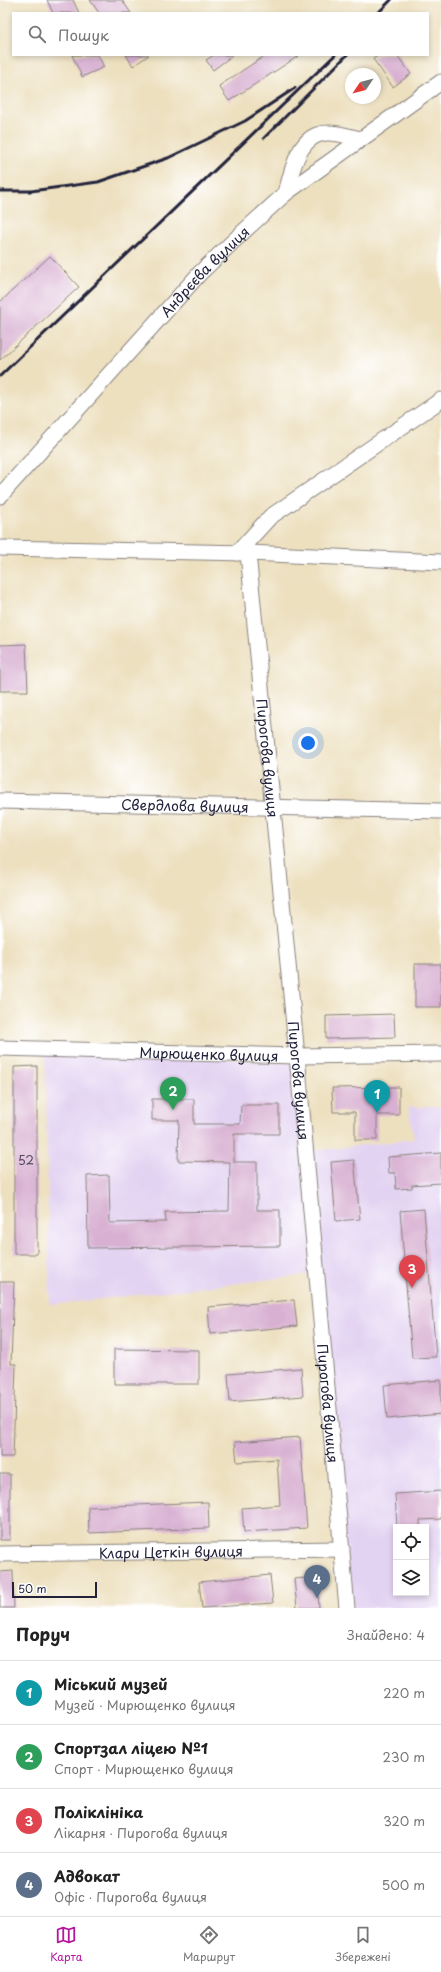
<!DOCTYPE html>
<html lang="uk">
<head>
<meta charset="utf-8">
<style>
	:root { --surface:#fff; --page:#f6f6f6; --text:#222; --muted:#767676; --line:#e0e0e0; --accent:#b5179e }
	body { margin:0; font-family:"Playpen Sans",sans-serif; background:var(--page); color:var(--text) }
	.controls { position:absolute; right:12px; bottom:12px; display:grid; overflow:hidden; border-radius:0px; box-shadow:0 2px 6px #0003 }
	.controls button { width:36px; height:36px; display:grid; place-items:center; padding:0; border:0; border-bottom:1px solid var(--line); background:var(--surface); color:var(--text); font:20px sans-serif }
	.compass { position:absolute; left:345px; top:68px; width:36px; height:36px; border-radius:50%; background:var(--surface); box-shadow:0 2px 6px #0003; rotate:235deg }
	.scale { position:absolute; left:12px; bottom:10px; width:85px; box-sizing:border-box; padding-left:4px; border:2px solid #22223b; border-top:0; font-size:11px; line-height:14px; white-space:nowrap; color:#22223b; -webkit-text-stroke:3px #fff; paint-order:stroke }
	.you { position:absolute; left:308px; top:743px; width:14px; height:14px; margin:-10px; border:3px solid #fff; border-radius:50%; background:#1a73e8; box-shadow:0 0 0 6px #1a73e833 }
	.badge { display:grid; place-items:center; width:26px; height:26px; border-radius:50%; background:var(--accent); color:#fff; font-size:13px; font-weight:700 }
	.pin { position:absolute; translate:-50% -33px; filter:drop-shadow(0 1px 2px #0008) }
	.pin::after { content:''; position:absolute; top:21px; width:14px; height:12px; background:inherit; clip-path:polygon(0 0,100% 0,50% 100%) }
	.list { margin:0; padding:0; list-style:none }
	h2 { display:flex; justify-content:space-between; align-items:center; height:52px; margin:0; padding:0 16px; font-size:17px }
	h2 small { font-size:13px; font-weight:400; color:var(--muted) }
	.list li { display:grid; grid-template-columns:26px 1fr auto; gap:12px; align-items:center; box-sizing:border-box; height:64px; padding:0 16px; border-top:1px solid var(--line) }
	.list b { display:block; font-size:15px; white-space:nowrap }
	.list p { margin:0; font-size:13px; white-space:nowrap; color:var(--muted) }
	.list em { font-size:13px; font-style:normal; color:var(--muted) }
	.icon { flex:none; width:22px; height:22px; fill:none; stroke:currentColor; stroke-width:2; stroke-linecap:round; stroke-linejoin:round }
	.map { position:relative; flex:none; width:441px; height:1608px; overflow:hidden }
	.search { position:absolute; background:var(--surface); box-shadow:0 2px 6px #0003; left:12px; right:12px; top:12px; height:44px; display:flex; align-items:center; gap:10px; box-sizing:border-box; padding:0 14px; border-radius:0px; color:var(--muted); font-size:15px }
	.sheet { height:308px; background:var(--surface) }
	nav { display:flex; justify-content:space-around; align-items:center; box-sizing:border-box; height:56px; border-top:1px solid var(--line); background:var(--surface); font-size:11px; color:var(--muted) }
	nav a { display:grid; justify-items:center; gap:2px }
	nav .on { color:var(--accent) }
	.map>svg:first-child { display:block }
</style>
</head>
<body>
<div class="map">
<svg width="441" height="1608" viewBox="0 0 441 1608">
	<rect width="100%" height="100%" fill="#fff"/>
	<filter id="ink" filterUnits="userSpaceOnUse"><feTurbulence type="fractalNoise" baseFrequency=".025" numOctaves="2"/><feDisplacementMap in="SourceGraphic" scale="8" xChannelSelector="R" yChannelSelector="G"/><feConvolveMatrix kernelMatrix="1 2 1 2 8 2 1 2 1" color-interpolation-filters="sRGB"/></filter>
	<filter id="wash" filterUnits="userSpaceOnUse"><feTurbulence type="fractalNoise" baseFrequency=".012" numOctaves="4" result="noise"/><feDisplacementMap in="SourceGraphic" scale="16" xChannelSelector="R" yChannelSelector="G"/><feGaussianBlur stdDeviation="0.9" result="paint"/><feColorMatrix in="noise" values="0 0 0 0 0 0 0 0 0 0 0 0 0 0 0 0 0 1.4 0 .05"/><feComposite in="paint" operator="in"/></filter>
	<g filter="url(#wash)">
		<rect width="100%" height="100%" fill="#ede0bf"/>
		<path fill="#e3d3f2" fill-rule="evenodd" d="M45 1049 294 1063 306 1152 414 1139 408 1107H441V1608H347L316 1274 50 1305ZM396 1527H426V1593H396Z"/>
		<g id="blocks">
			<path fill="#d8b0d2" d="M47 0H73L79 13H53Z
				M90 0H122L131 13H99Z
				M72 55H98L104 67 82 77Z
				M126 55H149L133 66Z
				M214 55H233L213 70 206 60Z
				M266 55H300L229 101 219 86Z
				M379 55H397L411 74 393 87 373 59Z
				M50 256 79 287 0 360V302Z
				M26 644 28 691H0V645Z
				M415 964H441V1007H415Z
				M394 1014 395 1037 326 1039V1016Z
				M37 1066V1254H14V1067Z
				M399 1087V1115H377V1140H355V1112H333L332 1088Z
				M152 1099H194V1124H240L241 1105H279V1134H234V1162H257V1210H280V1246L88 1248 87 1176 109 1175 110 1223 166 1222 165 1212 229 1211 230 1162 178 1161 179 1120H152Z
				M441 1153V1183L412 1185V1188L396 1189 395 1173H389L388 1157Z
				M354 1160 360 1219 336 1221 331 1162Z
				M424 1209 436 1357 412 1358 400 1211Z
				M0 1282H14L11 1364H16L13 1457H0Z
				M294 1300 297 1326 210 1334 208 1307Z
				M114 1349 199 1350V1384H114Z
				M301 1368 303 1396 230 1402 228 1374Z
				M441 1380V1414L387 1419 384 1385Z
				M300 1437 307 1528 244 1532 242 1508 280 1505 277 1459 237 1462 235 1442Z
				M0 1474H10V1540H0Z
				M441 1491V1519L420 1520V1527H397L395 1494Z
				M208 1502 209 1528 89 1533 88 1507Z
				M13 1571 14 1608H0V1572Z
				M270 1575 273 1603 202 1608 199 1582Z
				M317 1577 319 1608H297L294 1579Z"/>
		</g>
	</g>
	<g filter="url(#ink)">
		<use href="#blocks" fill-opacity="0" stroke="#88817d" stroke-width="1"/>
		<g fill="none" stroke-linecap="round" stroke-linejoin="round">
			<g stroke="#88817d" stroke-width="17">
				<g id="minor">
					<path d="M286 193C291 174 297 143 317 135 330 130 348 136 360 139"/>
					<path id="s1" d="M0 496 200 273 243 232 286 193 441 82"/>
					<path d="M0 548 248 553 441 562"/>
					<path d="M237 553 270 517 441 400"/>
					<path id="s2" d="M248 553 297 1056 347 1608"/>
					<path id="s3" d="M0 801 441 811"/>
					<path id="s4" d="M0 1048 297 1056 441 1054"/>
					<path id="s5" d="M0 1554 342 1549"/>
				</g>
			</g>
			<use href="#minor" stroke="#fff" stroke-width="15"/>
			<path stroke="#22223b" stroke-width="3" d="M378 13 391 0
				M264 138 347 55
				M0 191H31L98 182 168 158 245 121 295 88
				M0 376 335 55"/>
		</g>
	</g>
	<g text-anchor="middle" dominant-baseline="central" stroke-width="3" stroke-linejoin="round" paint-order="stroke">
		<g font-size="12" fill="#504661">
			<text x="26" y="1160">52</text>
		</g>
		<g font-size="14" fill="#22223b" stroke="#fff">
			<text stroke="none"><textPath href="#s1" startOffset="304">Андрєєва вулиця</textPath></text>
			<text stroke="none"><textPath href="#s2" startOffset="206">Пирогова вулиця</textPath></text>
			<text stroke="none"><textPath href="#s3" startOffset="185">Свердлова вулиця</textPath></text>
			<text stroke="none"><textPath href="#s4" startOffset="209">Мирющенко вулиця</textPath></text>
			<text stroke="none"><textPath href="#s2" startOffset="530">Пирогова вулиця</textPath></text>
			<text stroke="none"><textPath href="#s2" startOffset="854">Пирогова вулиця</textPath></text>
			<text stroke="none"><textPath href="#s5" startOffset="171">Клари Цеткін вулиця</textPath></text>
		</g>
	</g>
</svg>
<div class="controls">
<button><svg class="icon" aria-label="locate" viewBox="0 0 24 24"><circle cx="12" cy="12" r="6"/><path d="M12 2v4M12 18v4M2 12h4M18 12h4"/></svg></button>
<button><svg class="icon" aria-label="layers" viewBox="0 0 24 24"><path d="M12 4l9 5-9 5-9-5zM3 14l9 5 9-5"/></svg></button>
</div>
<svg class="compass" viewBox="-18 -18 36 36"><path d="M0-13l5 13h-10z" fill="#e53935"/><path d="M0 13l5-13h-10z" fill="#767676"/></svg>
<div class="scale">50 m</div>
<div class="you"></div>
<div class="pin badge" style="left:377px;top:1113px;background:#0f9aa8">1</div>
<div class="pin badge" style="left:173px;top:1110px;background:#2e9e5b">2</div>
<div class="pin badge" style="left:412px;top:1288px;background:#e0444e">3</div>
<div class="pin badge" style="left:317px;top:1598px;background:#5c6f8a">4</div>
<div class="search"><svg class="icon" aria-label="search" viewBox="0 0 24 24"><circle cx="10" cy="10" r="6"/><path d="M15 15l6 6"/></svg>Пошук</div>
</div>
<section class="sheet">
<h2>Поруч<small>Знайдено: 4</small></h2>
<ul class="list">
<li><span class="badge" style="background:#0f9aa8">1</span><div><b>Міський музей</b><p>Музей · Мирющенко вулиця</p></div><em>220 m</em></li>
<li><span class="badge" style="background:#2e9e5b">2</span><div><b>Спортзал ліцею №1</b><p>Спорт · Мирющенко вулиця</p></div><em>230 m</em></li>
<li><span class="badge" style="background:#e0444e">3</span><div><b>Поліклініка</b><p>Лікарня · Пирогова вулиця</p></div><em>320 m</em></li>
<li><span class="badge" style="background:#5c6f8a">4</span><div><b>Адвокат</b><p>Офіс · Пирогова вулиця</p></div><em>500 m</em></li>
</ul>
</section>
<nav>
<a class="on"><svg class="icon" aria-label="map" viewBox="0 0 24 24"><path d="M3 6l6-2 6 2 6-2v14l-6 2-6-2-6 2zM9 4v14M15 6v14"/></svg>Карта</a>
<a><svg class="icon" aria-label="directions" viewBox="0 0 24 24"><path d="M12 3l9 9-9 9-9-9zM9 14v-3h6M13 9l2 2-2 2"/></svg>Маршрут</a>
<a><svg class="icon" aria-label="saved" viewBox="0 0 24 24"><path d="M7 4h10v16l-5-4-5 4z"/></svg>Збережені</a>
</nav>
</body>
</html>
